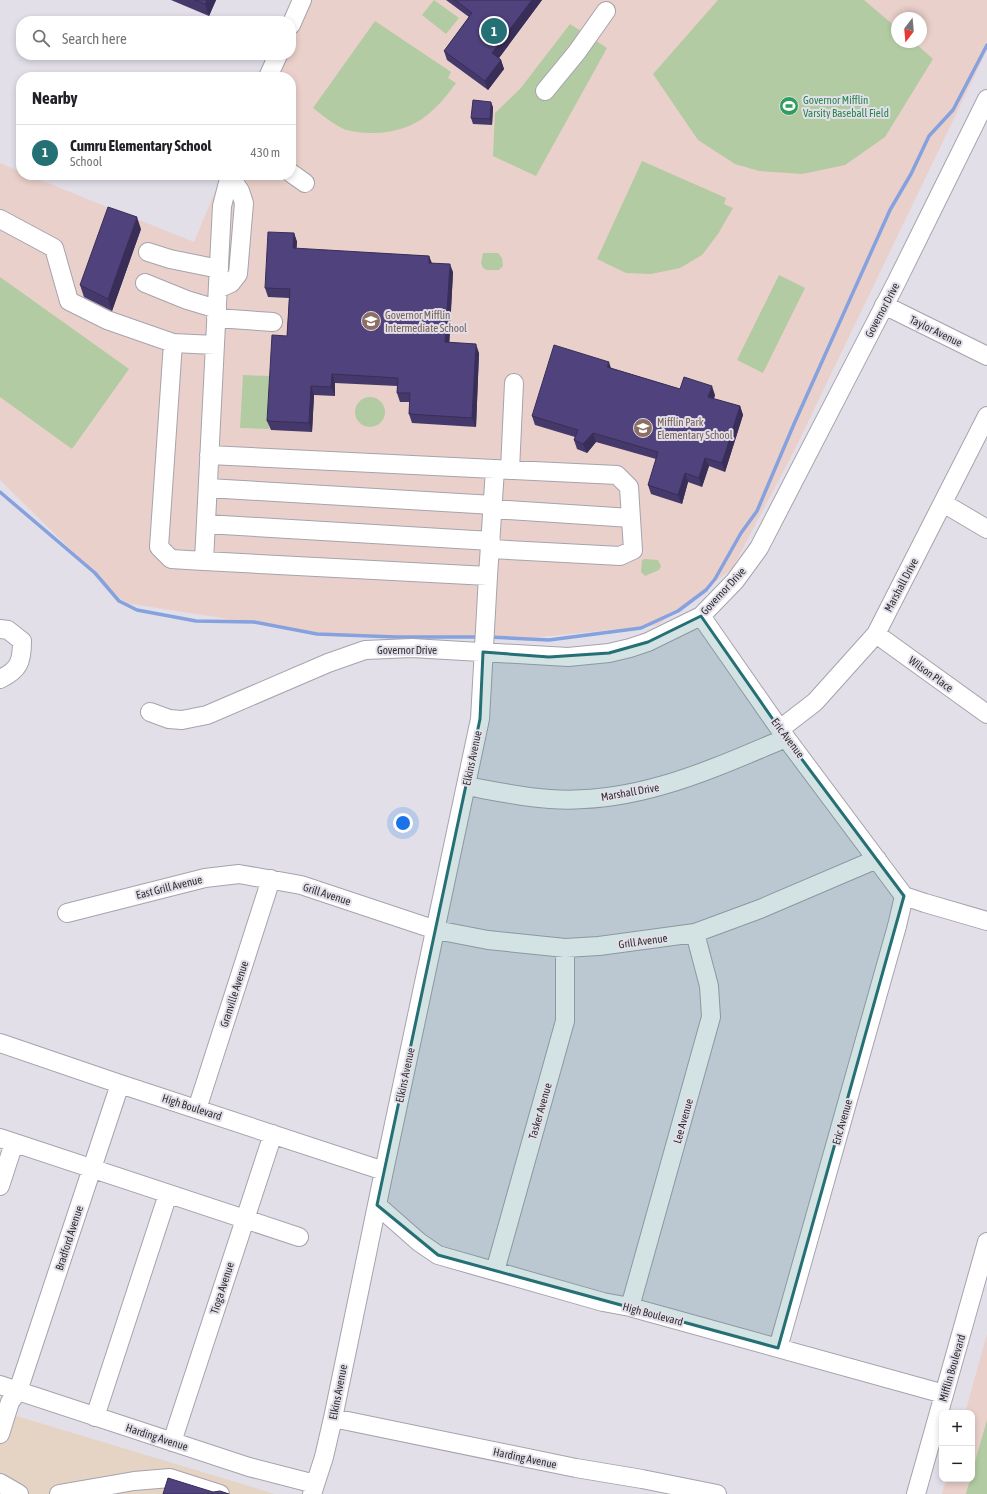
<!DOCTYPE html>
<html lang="en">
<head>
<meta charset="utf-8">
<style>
	:root { --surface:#fff; --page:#f6f6f6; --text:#202124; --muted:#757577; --line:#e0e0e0; --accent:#257074 }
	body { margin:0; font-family:"Asap Condensed",sans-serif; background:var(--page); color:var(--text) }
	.controls { position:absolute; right:12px; bottom:12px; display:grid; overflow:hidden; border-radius:8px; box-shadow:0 2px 6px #0003 }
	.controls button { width:36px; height:36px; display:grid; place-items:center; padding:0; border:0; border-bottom:1px solid var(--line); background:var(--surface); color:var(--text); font:20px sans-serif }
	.compass { position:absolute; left:891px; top:12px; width:36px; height:36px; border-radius:50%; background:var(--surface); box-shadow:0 2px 6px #0003; rotate:196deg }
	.you { position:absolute; left:403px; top:823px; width:14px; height:14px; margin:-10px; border:3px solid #fff; border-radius:50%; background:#1a73e8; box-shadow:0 0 0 6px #1a73e833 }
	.badge { display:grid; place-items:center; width:26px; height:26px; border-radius:50%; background:var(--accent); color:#fff; font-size:13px; font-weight:700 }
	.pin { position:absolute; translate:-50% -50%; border:2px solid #fff; box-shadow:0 1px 4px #0006 }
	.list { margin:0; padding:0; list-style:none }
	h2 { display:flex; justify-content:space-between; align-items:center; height:52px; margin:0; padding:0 16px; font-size:17px }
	h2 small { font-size:13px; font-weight:400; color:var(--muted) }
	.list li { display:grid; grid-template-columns:26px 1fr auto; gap:12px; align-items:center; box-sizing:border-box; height:56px; padding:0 16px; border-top:1px solid var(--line) }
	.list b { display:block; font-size:15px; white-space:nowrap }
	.list p { margin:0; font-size:13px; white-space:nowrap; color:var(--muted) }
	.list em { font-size:13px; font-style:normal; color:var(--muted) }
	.icon { flex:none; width:22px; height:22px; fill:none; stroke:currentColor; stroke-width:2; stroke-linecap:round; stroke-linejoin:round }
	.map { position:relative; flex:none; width:987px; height:1494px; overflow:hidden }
	.search { position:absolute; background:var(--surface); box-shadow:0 2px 6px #0003; left:16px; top:16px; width:280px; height:44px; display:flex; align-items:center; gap:10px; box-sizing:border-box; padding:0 14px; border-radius:16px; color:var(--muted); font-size:15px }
	.panel { position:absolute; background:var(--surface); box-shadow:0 2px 6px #0003; left:16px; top:72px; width:280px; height:108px; border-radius:16px }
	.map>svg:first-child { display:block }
</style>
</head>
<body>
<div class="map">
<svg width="987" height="1494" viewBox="0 0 987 1494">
	<rect width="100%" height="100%" fill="#e2dfe9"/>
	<path fill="#e5d3c3" d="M0 1411 275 1494H0Z"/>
	<path fill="#ead0ca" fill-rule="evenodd" d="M296 0H987V50L794 451 732 569 658 625 520 639 331 635 125 603 0 480V163L21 172V175H28L194 242 222 175H291V77H263L272 55H291V21ZM897 18H921V42H897Z
		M987 1334V1494H942L946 1479H972V1413H965Z"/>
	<path fill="#b2cba2" d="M434 0 459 18 446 34 422 15Z
		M718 0H864L897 28V42H914L933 59 885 137 845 165 802 174 759 171 735 164 698 140 653 74Z
		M375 21 451 72 448 78 456 83C433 115 413 132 373 133 362 133 347 132 338 126 329 121 321 114 313 108Z
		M570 24 607 48 536 176 493 156 495 113 520 89Z
		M642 161 726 198 724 204 733 208 718 234 702 255 680 268 651 274 626 273 597 259Z
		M483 253H498L502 258 503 266 499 270H487L483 268 481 263Z
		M779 275 805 288 763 373 737 360Z
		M0 277 129 369 72 449 0 397Z
		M243 375 271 376 269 429 240 428Z
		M355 412a15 15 0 1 1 30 0a15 15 0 1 1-30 0Z
		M645 559 658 560 661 566 659 570 645 576 641 572 642 560Z
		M987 1420V1494H966L970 1479H972V1472Z"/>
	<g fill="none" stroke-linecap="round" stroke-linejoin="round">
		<path stroke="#85a2de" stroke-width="3.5" d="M0 492 95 573 119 601 137 610 196 621 254 622 317 634 396 637H479
			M489 637 549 640 641 628 678 611 706 590 715 579 741 533 757 511 794 424 890 210 911 174 929 136 953 110 987 45"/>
		<g stroke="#a6a3ad" stroke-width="20">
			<path id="minor" d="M291 25 302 0
				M268 77 278 55
				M545 91 577 52 606 11
				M291 173 305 183
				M230 175 222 206 204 561 488 576 480 719 384 1171 333 1418 324 1457 312 1494
				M0 219 54 248 69 301 107 320 173 343 159 547 171 559 204 561
				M148 252 170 259 219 269
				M145 283 187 300 217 309
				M218 289 231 283 238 274 244 203 240 191 230 176
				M884 305 987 356
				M216 318 273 322
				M173 343 215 345
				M209 455 617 475 629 487 633 550 620 556 490 549
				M510 470 514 383
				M208 488 493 505
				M943 503 987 529
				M493 509 631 518
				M206 524 491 541
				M488 576 495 469
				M701 616 786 738 904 896 925 903 987 921
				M0 629 8 630 22 641C22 662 19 670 0 679
				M876 634 987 714
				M150 712 169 719 182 720 207 715 328 663 365 650 412 648 568 657 609 653 630 648 648 642 701 616 735 581 759 548 896 283 987 99
				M780 729 815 702 876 634 987 416
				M466 786C494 791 522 797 550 799 635 805 710 770 786 738
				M67 913 205 878 239 874 301 885 436 930 488 940 565 948 599 946 695 933 760 909 877 859
				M0 1043 120 1084 384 1171
				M197 1109 271 879
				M0 1138 299 1237
				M0 1186 14 1143
				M377 1205 419 1242 438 1255 603 1302 630 1307 944 1394
				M495 1271 565 1021V948
				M630 1307 711 1017 709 986 695 933
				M778 1348 897 926 904 896
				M0 1385 249 1467 315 1484
				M95 1417 168 1194
				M333 1418 576 1468 642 1479 717 1494
				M0 1434 10 1402 18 1391 120 1084
				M172 1442 273 1134
				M0 1483 19 1494
				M59 1494 134 1481 170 1478 220 1494
				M916 1494 987 1242"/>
		</g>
		<use href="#minor" stroke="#fff" stroke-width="18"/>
	</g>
	<path fill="#45396b" d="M171 0H216L209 16Z
		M446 0H542L499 58 501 60 504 69 488 90 447 60 444 51 469 17Z
		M493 107 492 125 473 124 471 118Z
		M141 229 112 311 84 297 80 285Z
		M294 233 297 242 296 249 429 256 432 263 453 272 449 342 479 353 476 427 412 423 409 414 410 402H400L397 393V386L335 383V396L314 395 312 432 271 430 267 421 287 336 289 298 268 297 265 288Z
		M611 368 680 389 715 395 714 399 740 406 743 415 725 472 709 466 702 487 688 482 682 504 651 494 648 485 656 459 596 442 587 453 577 449 574 440 575 437 535 425 532 416Z"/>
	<path fill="#382e57" d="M207 0H216L209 16 205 4Z
		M532 0H542L496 62 492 53Z
		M501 60 504 69 488 90 485 81Z
		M491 102 493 107 492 125 490 119Z
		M137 217 141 229 112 311 108 299Z
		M294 233 297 242 296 257 293 248Z
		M429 256 432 265 429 263Z
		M450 264 453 272 449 351 445 342Z
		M476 344 479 353 476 427 472 418Z
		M609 362 612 371 607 367Z
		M332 374 335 383V396L331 387Z
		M311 386 314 395 312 432 309 423Z
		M712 386 715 395 711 406 708 397Z
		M740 406 743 415 725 472 722 463Z
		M593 433 596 442 587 453 583 444Z
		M705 458 709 466 702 487 699 478Z
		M685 473 688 482 682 504 678 495Z"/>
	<path fill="#50427c" stroke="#382e57" d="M195 0H207L205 4Z
		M455 0H532L492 53 501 60 485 81 444 51 472 13Z
		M473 100 491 102 490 119 471 118Z
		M108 207 137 217 108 299 80 285Z
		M268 232 294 233 293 248 429 256V263L450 264 445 342 476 344 472 418 409 414 410 393H397L398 378 332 374 331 387 311 386 309 423 267 421 272 335 287 336 290 289 265 288Z
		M554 345 609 362 607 367 680 389 684 377 712 386 708 397 740 406 722 463 705 458 699 478 685 473 678 495 648 485 658 452 593 433 583 444 574 440 578 430 532 416Z
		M168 1478 213 1492 220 1491 229 1494H163Z"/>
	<path fill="#257074" fill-opacity="0.2" stroke="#257074" stroke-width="3" stroke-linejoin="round" d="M701 616 786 738 904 896 778 1348 438 1255 377 1205 480 719 483 652 549 657 609 653 648 642Z"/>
	<defs>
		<g id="stadium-disc" transform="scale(1)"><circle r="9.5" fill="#2e9e5b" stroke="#e2dfe9"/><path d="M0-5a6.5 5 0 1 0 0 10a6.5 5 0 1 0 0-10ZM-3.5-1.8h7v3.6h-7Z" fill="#fff"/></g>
		<g id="school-disc" transform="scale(1)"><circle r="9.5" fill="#8d6e63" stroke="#e2dfe9"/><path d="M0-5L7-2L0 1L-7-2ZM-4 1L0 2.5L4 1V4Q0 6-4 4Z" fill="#fff"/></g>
	</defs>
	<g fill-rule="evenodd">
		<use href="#stadium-disc" x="789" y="106"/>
		<use href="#school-disc" x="371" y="321"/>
		<use href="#school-disc" x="643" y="428"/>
	</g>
	<g text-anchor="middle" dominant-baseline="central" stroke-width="4" stroke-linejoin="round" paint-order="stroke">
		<g font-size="11" fill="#27864d" stroke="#e2dfe9" text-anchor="start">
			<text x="803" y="100">Governor Mifflin<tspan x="803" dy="13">Varsity Baseball Field</tspan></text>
		</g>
		<g font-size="11" fill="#302f32" stroke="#e2dfe9">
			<text transform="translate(882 310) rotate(-62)">Governor Drive</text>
			<text transform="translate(936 331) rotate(26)">Taylor Avenue</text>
			<text transform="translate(901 585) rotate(-62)">Marshall Drive</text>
			<text transform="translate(723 591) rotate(-47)">Governor Drive</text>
			<text x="407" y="650">Governor Drive</text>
			<text transform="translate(931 674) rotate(36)">Wilson Place</text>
			<text transform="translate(788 738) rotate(53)">Eric Avenue</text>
			<text transform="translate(472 758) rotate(-78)">Elkins Avenue</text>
			<text transform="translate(630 792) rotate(-10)">Marshall Drive</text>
			<text transform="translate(169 887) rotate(-14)">East Grill Avenue</text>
			<text transform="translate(327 894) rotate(18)">Grill Avenue</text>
			<text transform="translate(643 941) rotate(-8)">Grill Avenue</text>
			<text transform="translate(234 994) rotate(-72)">Granville Avenue</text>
			<text transform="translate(405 1075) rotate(-78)">Elkins Avenue</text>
			<text transform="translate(192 1107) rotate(18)">High Boulevard</text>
			<text transform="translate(540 1111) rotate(-74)">Tasker Avenue</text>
			<text transform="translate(683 1121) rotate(-74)">Lee Avenue</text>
			<text transform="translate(842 1122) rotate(-74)">Eric Avenue</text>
			<text transform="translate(69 1238) rotate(-72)">Bradford Avenue</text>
			<text transform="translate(222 1288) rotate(-72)">Tioga Avenue</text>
			<text transform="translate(653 1314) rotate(15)">High Boulevard</text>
			<text transform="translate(952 1368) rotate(-74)">Mifflin Boulevard</text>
			<text transform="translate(338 1392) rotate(-79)">Elkins Avenue</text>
			<text transform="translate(157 1437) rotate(18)">Harding Avenue</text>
			<text transform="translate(525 1458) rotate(12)">Harding Avenue</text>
		</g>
		<g font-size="11" fill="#785e54" stroke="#e2dfe9" text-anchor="start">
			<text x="385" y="315">Governor Mifflin<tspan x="385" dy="13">Intermediate School</tspan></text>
			<text x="657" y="422">Mifflin Park<tspan x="657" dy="13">Elementary School</tspan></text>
		</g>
	</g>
</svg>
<div class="controls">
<button>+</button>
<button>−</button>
</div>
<svg class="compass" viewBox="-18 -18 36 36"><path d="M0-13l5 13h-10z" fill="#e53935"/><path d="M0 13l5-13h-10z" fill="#757577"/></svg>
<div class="you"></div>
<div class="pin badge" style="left:494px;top:31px">1</div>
<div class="search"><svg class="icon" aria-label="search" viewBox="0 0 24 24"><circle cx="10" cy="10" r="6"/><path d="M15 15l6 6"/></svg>Search here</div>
<section class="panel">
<h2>Nearby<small></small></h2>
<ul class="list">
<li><span class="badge">1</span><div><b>Cumru Elementary School</b><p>School</p></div><em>430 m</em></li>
</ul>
</section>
</div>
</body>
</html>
